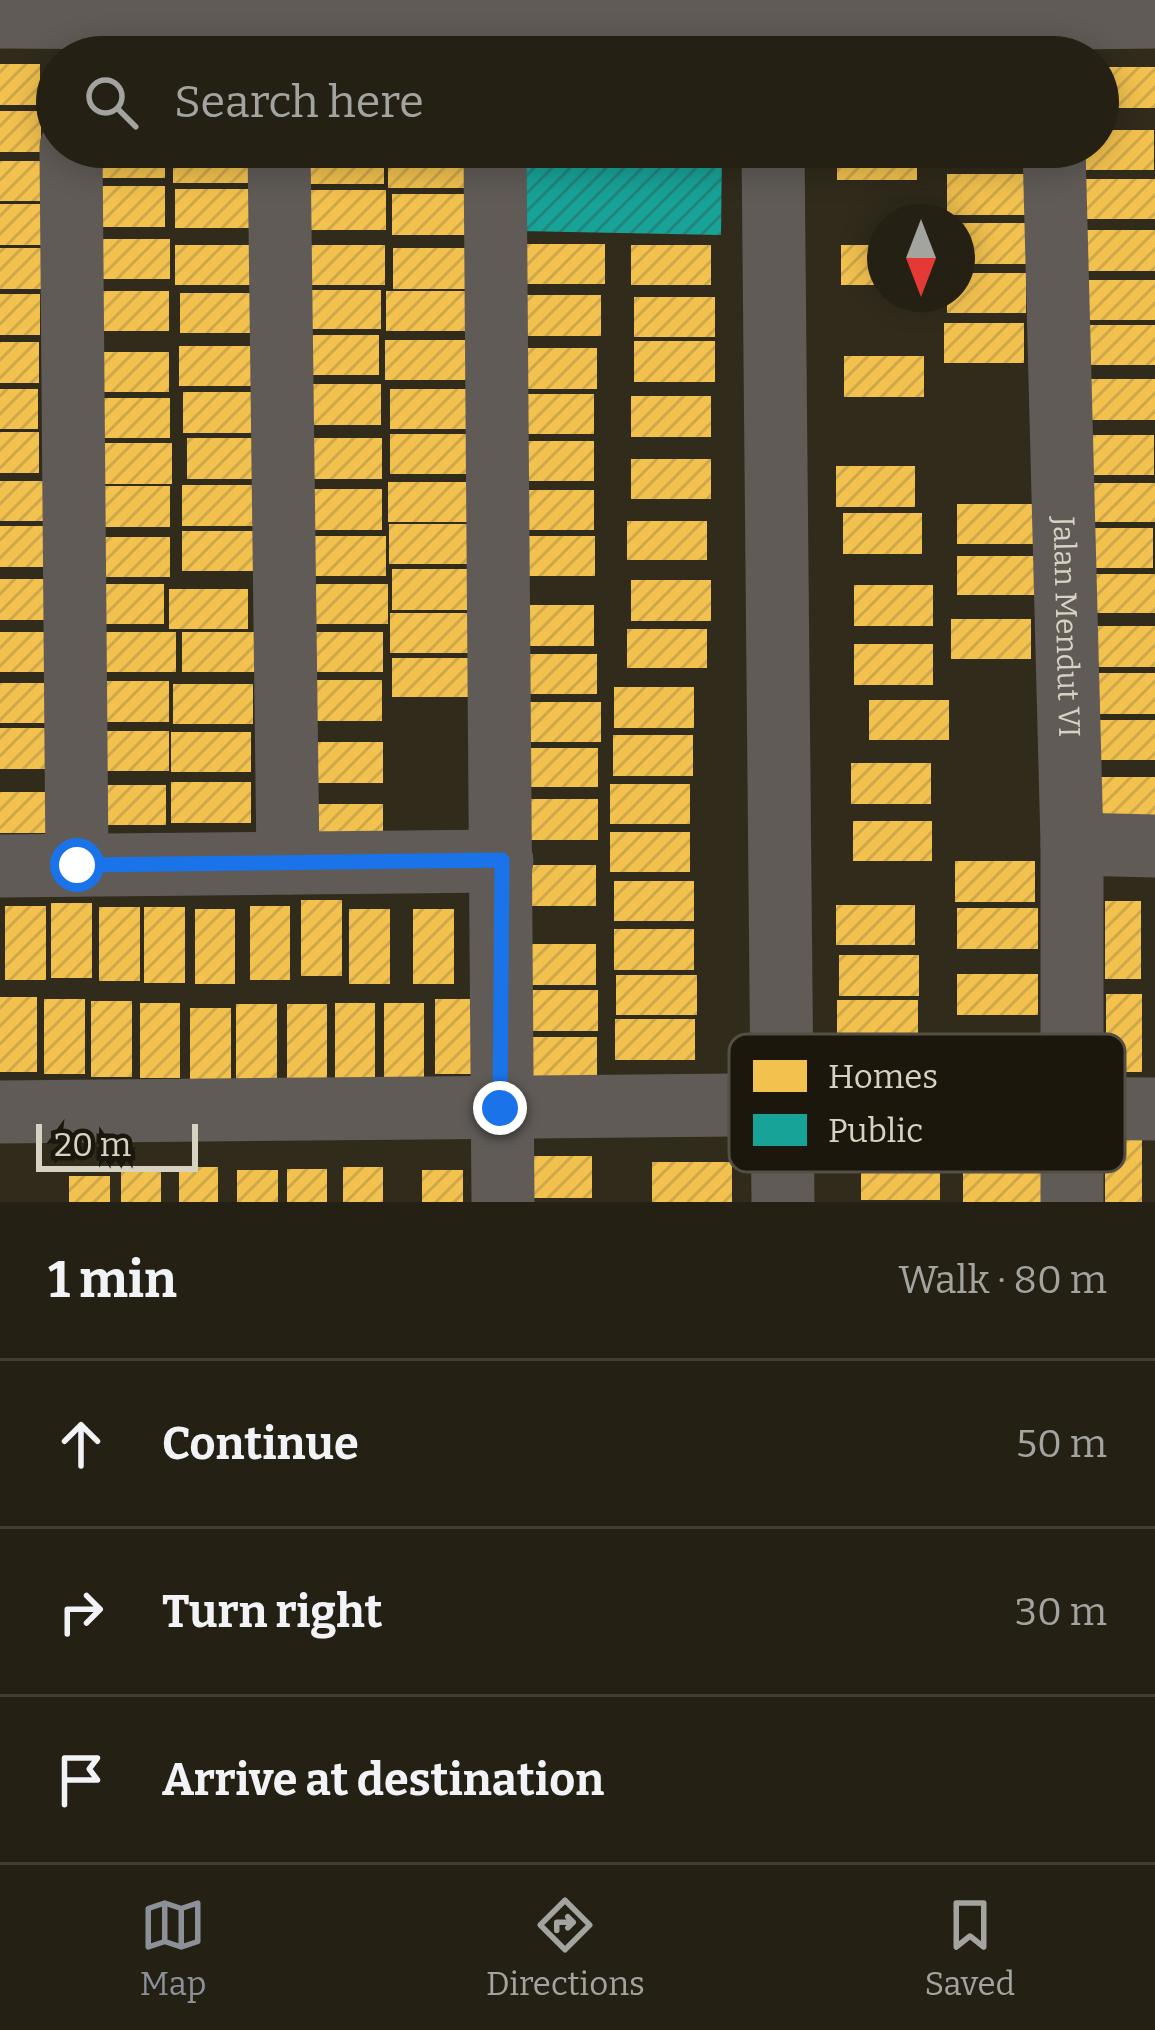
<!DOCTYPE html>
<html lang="en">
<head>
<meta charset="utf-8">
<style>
	:root { --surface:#242014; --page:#302d22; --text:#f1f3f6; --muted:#a3a3a0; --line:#413e34; --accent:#8c9099 }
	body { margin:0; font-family:Bitter,serif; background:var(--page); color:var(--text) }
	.compass { position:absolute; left:867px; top:204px; width:108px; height:108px; border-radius:50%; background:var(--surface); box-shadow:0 6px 30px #0003; rotate:180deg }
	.scale { position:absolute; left:36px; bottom:30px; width:162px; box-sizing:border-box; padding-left:12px; border:6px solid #d7d2c2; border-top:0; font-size:33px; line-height:42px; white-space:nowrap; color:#d7d2c2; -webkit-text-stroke:9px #1b170c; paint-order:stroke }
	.stop { position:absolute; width:36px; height:36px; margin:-27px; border:9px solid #1a73e8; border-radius:50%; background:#fff }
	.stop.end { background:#1a73e8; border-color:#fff; box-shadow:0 3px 12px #0008 }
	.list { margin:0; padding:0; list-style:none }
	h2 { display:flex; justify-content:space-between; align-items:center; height:156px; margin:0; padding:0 48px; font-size:51px }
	h2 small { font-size:39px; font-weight:400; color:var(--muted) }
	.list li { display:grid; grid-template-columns:78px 1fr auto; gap:36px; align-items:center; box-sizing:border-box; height:168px; padding:0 48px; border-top:3px solid var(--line) }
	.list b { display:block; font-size:45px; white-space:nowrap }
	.list em { font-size:39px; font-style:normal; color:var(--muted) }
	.icon { flex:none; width:66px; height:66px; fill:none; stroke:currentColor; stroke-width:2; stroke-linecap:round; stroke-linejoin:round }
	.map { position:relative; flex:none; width:1155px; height:1202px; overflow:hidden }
	.search { position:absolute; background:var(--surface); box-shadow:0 6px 30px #0003; left:36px; right:36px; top:36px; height:132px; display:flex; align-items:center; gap:30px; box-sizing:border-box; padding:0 42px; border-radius:66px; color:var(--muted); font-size:45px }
	.sheet { height:660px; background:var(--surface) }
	nav { display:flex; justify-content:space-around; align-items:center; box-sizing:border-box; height:168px; border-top:3px solid var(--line); background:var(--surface); font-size:33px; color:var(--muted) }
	nav a { display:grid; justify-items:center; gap:6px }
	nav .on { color:var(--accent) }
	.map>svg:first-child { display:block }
</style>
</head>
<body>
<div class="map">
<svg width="1155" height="1202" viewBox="0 0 1155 1202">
	<defs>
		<pattern id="homes-hatch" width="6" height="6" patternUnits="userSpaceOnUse" patternTransform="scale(3)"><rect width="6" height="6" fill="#f2c14e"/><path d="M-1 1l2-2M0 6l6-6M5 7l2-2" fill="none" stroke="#cea74a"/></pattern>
		<pattern id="public-hatch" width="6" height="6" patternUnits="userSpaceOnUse" patternTransform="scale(3)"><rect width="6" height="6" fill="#17a398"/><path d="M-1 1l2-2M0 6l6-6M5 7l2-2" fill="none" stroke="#23857c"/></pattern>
	</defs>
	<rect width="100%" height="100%" fill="#302b1b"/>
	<path fill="url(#homes-hatch)" d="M0 64H40V105H0Z
		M1098 67H1155V108H1098Z
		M0 111H41V152H0Z
		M1098 130H1154V170H1075V147H1098Z
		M85 147H165V178H85Z
		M173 147H253V183H173Z
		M304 147H384V184H304Z
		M388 147H467V188H388Z
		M837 147H917V180H837Z
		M949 147H1029V162H949Z
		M0 161H41V201H0Z
		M947 174H1026V215H947Z
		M1082 179H1155V219H1082Z
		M85 186H165V227H85Z
		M175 189H254V228H175Z
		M307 190H386V230H307Z
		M392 194H471V235H392Z
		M0 204H44V245H0Z
		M957 223H1028V264H957Z
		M1078 230H1155V271H1078Z
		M90 239H170V279H90Z
		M524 244H605V284H524Z
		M175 245H254V285H175Z
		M305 245H385V285H305Z
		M631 245H711V285H631Z
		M841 245H885V285H841Z
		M0 248H44V289H0Z
		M393 248H474V289H393Z
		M957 273H1026V313H947V294H957Z
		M1076 280H1155V320H1076Z
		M300 290H381V329H300Z
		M88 291H169V331H88Z
		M386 291H466V331H386Z
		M180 293H261V333H180Z
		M0 294H40V335H0Z
		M521 295H601V336H521Z
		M634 297H715V337H634Z
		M944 323H1024V363H944Z
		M1077 325H1155V365H1077Z
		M300 335H379V375H300Z
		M385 340H466V380H385Z
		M634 341H715V382H634Z
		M0 342H39V383H0Z
		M179 346H258V386H179Z
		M517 348H597V389H517Z
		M88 352H169V392H88Z
		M844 356H924V397H844Z
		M1076 379H1155V420H1076Z
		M300 384H381V425H300Z
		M0 389H38V429H0Z
		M390 389H470V429H390Z
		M183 392H263V433H183Z
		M513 394H594V434H513Z
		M631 396H711V437H631Z
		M90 398H170V438H90Z
		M0 432H39V473H0Z
		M390 434H470V474H390Z
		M1075 435H1154V475H1075Z
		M187 438H267V479H187Z
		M301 438H382V479H301Z
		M513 441H594V481H513Z
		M92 443H172V484H92Z
		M631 459H711V499H631Z
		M836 466H915V507H836Z
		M0 481H44V521H0Z
		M388 482H467V522H388Z
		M1076 483H1155V522H1076Z
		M182 485H262V526H182Z
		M90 486H170V527H90Z
		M301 489H382V530H301Z
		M513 490H594V530H513Z
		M957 504H1036V544H957Z
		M843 513H922V554H843Z
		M627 521H707V560H627Z
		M389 524H469V564H389Z
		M0 526H45V567H0Z
		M1073 528H1153V568H1073Z
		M182 531H262V571H182Z
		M307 536H386V576H307Z
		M514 536H595V576H514Z
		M90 537H170V577H90Z
		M957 556H1038V595H957Z
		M392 569H471V610H392Z
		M1078 574H1155V613H1078Z
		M0 579H48V620H0Z
		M631 580H711V621H631Z
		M84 584H164V624H84Z
		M308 584H388V624H308Z
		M854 585H933V626H854Z
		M169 589H248V629H169Z
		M513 605H594V646H513Z
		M390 613H470V653H390Z
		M951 619H1031V659H951Z
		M1079 626H1155V667H1079Z
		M627 629H707V668H627Z
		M0 632H52V672H0Z
		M96 632H176V672H96Z
		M182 632H262V672H182Z
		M303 632H383V672H303Z
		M854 644H933V685H854Z
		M517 654H597V694H517Z
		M392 658H471V697H392Z
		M1078 673H1155V714H1078Z
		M301 680H382V721H301Z
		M88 681H169V722H88Z
		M0 683H49V723H0Z
		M173 684H253V724H173Z
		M614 687H694V728H614Z
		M869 700H949V740H869Z
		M521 702H601V742H521Z
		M1079 720H1155V760H1079Z
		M0 728H51V769H0Z
		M88 731H169V771H88Z
		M171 732H251V772H171Z
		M613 735H693V776H613Z
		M303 742H383V783H303Z
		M518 748H598V787H518Z
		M851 763H931V804H851Z
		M1081 777H1155V816H1081Z
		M171 782H251V823H171Z
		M610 784H690V824H610Z
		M87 785H166V825H87Z
		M0 792H54V833H0Z
		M518 799H598V840H518Z
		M303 804H383V844H303Z
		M853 821H932V861H853Z
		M610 832H690V872H610Z
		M955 861H1035V902H955Z
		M516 865H596V906H516Z
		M614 881H694V921H614Z
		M301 900H342V976H301Z
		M1105 901H1141V979H1105Z
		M51 903H92V978H51Z
		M836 905H915V945H836Z
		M5 906H46V980H5Z
		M250 906H290V980H250Z
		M99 907H140V981H99Z
		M144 907H185V983H144Z
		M957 908H1038V949H957Z
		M195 909H235V984H195Z
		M349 909H390V984H349Z
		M413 909H454V984H413Z
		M614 929H694V970H614Z
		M516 944H596V985H516Z
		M839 955H919V996H839Z
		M957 974H1038V1015H957Z
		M616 975H697V1015H616Z
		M518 990H598V1031H518Z
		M1106 994H1142V1072H1106Z
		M0 997H37V1072H0Z
		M44 999H85V1074H44Z
		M435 999H476V1074H435Z
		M837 1000H918V1041H837Z
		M91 1001H132V1077H91Z
		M140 1003H180V1078H140Z
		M335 1003H375V1078H335Z
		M384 1003H424V1078H384Z
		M236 1004H277V1079H236Z
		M287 1004H327V1079H287Z
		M190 1008H231V1082H190Z
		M615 1019H695V1060H615Z
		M517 1037H597V1078H517Z
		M1105 1140H1142V1202H1105Z
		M514 1156H592V1198H514Z
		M861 1160H940V1200H861Z
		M652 1162H732V1202H652Z
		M963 1165H1042V1202H963Z
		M121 1167H161V1202H121Z
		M179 1167H218V1202H179Z
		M343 1167H383V1202H343Z
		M287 1169H327V1202H287Z
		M237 1170H278V1202H237Z
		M422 1170H463V1202H422Z
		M69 1176H110V1202H69Z"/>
	<path fill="url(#public-hatch)" d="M723 44V57H517V45Z
		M518 147H722L721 235 519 231Z"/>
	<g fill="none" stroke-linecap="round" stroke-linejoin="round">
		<g stroke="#605b57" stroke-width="63">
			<path d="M0 17 772 22 1155 17"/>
			<path d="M71 147 77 865"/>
			<path d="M279 147 288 863"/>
			<path d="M495 147 503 1202"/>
			<path d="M773 147 783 1202"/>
			<path id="s1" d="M1054 147 1072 844V1202"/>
			<path d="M1072 844 1155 846"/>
			<path d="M0 866 502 861"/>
			<path d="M0 1112 734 1105 1155 1109"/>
		</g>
	</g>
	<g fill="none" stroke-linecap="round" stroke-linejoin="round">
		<path stroke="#1a73e8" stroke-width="15" d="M77 865 502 860 500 1108"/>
	</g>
	<g text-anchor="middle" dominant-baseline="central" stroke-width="12" stroke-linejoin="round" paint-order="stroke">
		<g font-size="30" fill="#d7d2c2" stroke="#1b170c">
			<text stroke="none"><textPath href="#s1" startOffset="480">Jalan Mendut VI</textPath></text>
		</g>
	</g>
	<rect x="729" y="1034" width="396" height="138" rx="18" fill="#1b170c" stroke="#534f43" stroke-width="3"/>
	<rect x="753" y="1060" width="54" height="32" fill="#f2c14e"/>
	<rect x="753" y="1114" width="54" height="32" fill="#17a398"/>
	<g font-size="33" fill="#d7d2c2">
		<text x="828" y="1088">Homes</text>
		<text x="828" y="1142">Public</text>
	</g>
</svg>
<svg class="compass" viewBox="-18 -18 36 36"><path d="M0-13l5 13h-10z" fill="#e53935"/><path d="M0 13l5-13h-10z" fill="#a3a3a0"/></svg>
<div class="scale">20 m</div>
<div class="stop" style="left:77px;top:865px"></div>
<div class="stop end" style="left:500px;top:1108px"></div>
<div class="search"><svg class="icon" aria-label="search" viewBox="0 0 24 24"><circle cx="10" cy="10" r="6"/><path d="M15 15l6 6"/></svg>Search here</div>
</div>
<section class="sheet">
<h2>1 min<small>Walk · 80 m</small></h2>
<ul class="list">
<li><svg class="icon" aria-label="ahead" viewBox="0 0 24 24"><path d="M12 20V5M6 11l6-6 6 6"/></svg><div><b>Continue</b></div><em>50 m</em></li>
<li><svg class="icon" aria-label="right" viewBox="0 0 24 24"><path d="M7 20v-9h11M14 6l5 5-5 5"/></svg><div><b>Turn right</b></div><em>30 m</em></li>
<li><svg class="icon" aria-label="arrive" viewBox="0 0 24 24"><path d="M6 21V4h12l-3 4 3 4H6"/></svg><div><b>Arrive at destination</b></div></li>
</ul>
</section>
<nav>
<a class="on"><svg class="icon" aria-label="map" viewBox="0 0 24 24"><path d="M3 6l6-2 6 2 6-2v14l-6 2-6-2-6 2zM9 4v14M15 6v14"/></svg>Map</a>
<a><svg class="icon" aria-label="directions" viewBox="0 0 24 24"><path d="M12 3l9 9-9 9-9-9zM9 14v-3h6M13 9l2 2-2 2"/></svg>Directions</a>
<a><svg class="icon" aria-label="saved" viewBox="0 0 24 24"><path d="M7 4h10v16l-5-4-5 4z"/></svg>Saved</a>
</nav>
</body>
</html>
